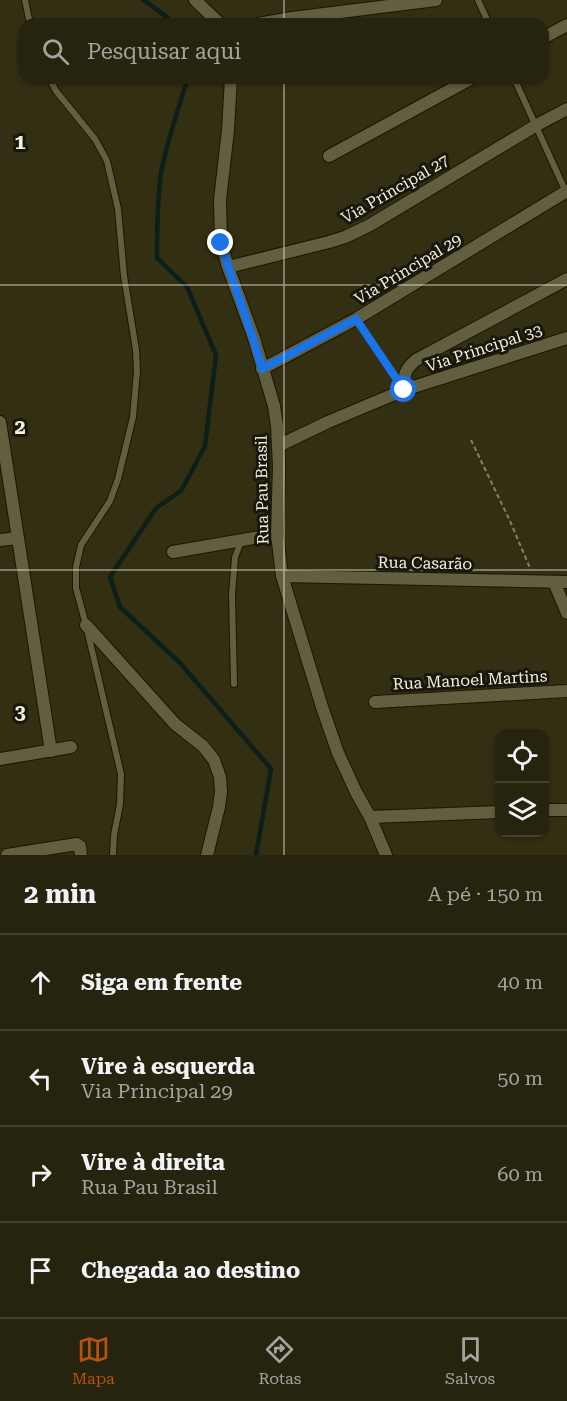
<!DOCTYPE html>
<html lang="pt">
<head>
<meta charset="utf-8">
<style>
	:root { --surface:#26230e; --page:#2e2b17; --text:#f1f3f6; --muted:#a4a49e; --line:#42402e; --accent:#b45309 }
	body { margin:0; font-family:"Roboto Serif",serif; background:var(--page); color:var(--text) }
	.controls { position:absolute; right:18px; bottom:18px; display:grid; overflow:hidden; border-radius:12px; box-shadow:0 2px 4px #0004 }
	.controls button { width:54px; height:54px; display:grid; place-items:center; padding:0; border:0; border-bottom:2px solid var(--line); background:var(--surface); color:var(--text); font:30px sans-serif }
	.stop { position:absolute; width:18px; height:18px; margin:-14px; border:4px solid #1a73e8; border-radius:50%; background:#fff }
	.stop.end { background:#1a73e8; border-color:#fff; box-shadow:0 2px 6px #0008 }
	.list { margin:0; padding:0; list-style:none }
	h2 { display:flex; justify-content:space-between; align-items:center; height:78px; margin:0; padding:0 24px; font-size:26px }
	h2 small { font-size:20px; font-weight:400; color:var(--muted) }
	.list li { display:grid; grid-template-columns:39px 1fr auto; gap:18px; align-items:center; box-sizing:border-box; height:96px; padding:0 24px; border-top:2px solid var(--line) }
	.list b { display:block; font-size:22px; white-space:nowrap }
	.list p { margin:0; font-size:20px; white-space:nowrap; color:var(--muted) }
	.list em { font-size:20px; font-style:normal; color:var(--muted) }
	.icon { flex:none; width:33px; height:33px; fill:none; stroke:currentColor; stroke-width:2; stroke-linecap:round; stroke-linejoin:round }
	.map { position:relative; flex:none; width:567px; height:855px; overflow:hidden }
	.search { position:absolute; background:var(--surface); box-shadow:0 2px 4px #0004; left:18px; right:18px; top:18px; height:66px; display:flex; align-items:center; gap:15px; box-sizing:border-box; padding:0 21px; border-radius:18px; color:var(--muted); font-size:22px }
	.sheet { height:462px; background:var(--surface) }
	nav { display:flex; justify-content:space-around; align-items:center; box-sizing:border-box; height:84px; border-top:2px solid var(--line); background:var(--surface); font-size:16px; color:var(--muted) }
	nav a { display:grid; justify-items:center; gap:3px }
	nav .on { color:var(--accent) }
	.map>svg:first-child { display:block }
</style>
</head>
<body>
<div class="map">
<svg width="567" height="855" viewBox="0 0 567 855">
	<rect width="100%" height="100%" fill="#332f13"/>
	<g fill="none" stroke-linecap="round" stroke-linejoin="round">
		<path stroke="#0e1e18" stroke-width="4.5" d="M143 0 148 3 176 24
			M188 78C178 109 167 141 161 173 157 201 157 230 157 258L187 287 216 355 205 446 181 491 156 508 110 577 120 607 180 663 271 769 256 855"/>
		<g stroke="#1b1700" stroke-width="8">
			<path id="lane" d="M25 0 30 24
				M478 0 489 24
				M49 78 56 91 95 139 107 161 118 209 124 276 136 350 137 371 133 417 118 479 110 501 81 545 76 567V588L86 625 121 774 120 804 114 835 113 855
				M514 78 566 192
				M234 684 232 595 235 557 241 542"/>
		</g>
		<g stroke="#1b1700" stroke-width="14">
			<path id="street" d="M195 0 220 24
				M258 24 292 18 436 0
				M543 38 567 25
				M231 78 228 130 220 200 221 243 228 267 254 338 274 406 277 426 279 466 277 534 282 576 322 707 338 753 356 792 370 817 386 855
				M329 156 472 78
				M228 267 329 242 345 237 370 225 535 126 567 109
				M262 369 356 319 567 191
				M404 390C404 375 404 370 416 360L567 279
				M0 422 51 751
				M278 446 328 422 404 390 567 338
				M0 540 18 538
				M173 552 277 534
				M282 576 567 582
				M554 582 567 613
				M86 625 175 724 203 746 214 760 220 777 221 792 219 807 207 855
				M375 702 567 691
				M0 759 71 747
				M544 810H567
				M370 817 500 812
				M7 855 77 844 80 846 81 855"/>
		</g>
		<path stroke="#848169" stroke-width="2" stroke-dasharray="4.5 3" stroke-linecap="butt" d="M364 330 392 373
			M471 440 510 521 530 568"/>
		<use href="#lane" stroke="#625e40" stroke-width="6"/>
		<use href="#street" stroke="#625e40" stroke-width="12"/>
	</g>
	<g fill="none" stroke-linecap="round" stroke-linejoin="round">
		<path stroke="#1a73e8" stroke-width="8" d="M221 243C233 286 251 326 262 369L356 319 404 390"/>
	</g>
	<path fill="none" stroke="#f1efde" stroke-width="1.5" stroke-opacity="0.55" d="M284 0V24M284 78V855M0 285H567M0 570H567"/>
	<g text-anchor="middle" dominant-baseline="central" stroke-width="6" stroke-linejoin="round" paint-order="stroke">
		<g font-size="16" fill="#f1efde" stroke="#19170b">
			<text transform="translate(395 189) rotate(-30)">Via Principal 27</text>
			<text transform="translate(408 269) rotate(-31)">Via Principal 29</text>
			<text transform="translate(484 348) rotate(-18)">Via Principal 33</text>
			<text transform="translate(262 490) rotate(-91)">Rua Pau Brasil</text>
			<text transform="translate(425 563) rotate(1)">Rua Casarão</text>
			<text transform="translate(470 680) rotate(-3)">Rua Manoel Martins</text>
		</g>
	</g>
	<g font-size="20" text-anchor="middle" font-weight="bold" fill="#f1efde" stroke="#19170b" stroke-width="6" stroke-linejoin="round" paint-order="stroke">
		<text x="20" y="149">1</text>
		<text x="20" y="434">2</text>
		<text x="20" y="719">3</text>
	</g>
</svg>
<div class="controls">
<button><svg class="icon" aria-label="locate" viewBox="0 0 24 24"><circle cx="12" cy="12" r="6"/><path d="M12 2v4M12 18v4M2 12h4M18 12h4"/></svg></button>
<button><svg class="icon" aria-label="layers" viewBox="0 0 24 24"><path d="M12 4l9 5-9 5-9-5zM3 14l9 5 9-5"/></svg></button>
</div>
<div class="stop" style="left:404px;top:390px"></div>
<div class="stop end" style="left:221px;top:243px"></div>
<div class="search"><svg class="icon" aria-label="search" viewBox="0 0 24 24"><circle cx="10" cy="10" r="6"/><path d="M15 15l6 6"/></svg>Pesquisar aqui</div>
</div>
<section class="sheet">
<h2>2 min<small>A pé · 150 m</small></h2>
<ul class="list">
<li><svg class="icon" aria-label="ahead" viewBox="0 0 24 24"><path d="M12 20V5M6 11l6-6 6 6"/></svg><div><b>Siga em frente</b></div><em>40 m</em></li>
<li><svg class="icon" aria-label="left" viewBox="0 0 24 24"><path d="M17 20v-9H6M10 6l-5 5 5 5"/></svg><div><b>Vire à esquerda</b><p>Via Principal 29</p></div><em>50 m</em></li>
<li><svg class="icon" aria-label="right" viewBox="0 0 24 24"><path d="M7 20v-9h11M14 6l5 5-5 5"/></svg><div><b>Vire à direita</b><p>Rua Pau Brasil</p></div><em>60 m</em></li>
<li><svg class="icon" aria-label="arrive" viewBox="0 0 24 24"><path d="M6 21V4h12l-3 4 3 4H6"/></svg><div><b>Chegada ao destino</b></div></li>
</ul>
</section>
<nav>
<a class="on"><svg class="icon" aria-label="map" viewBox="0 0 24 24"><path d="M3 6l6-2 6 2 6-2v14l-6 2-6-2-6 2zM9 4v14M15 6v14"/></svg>Mapa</a>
<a><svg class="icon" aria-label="directions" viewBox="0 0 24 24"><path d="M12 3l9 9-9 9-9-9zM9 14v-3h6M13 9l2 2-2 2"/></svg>Rotas</a>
<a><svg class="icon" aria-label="saved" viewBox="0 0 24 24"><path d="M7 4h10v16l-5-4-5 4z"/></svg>Salvos</a>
</nav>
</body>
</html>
